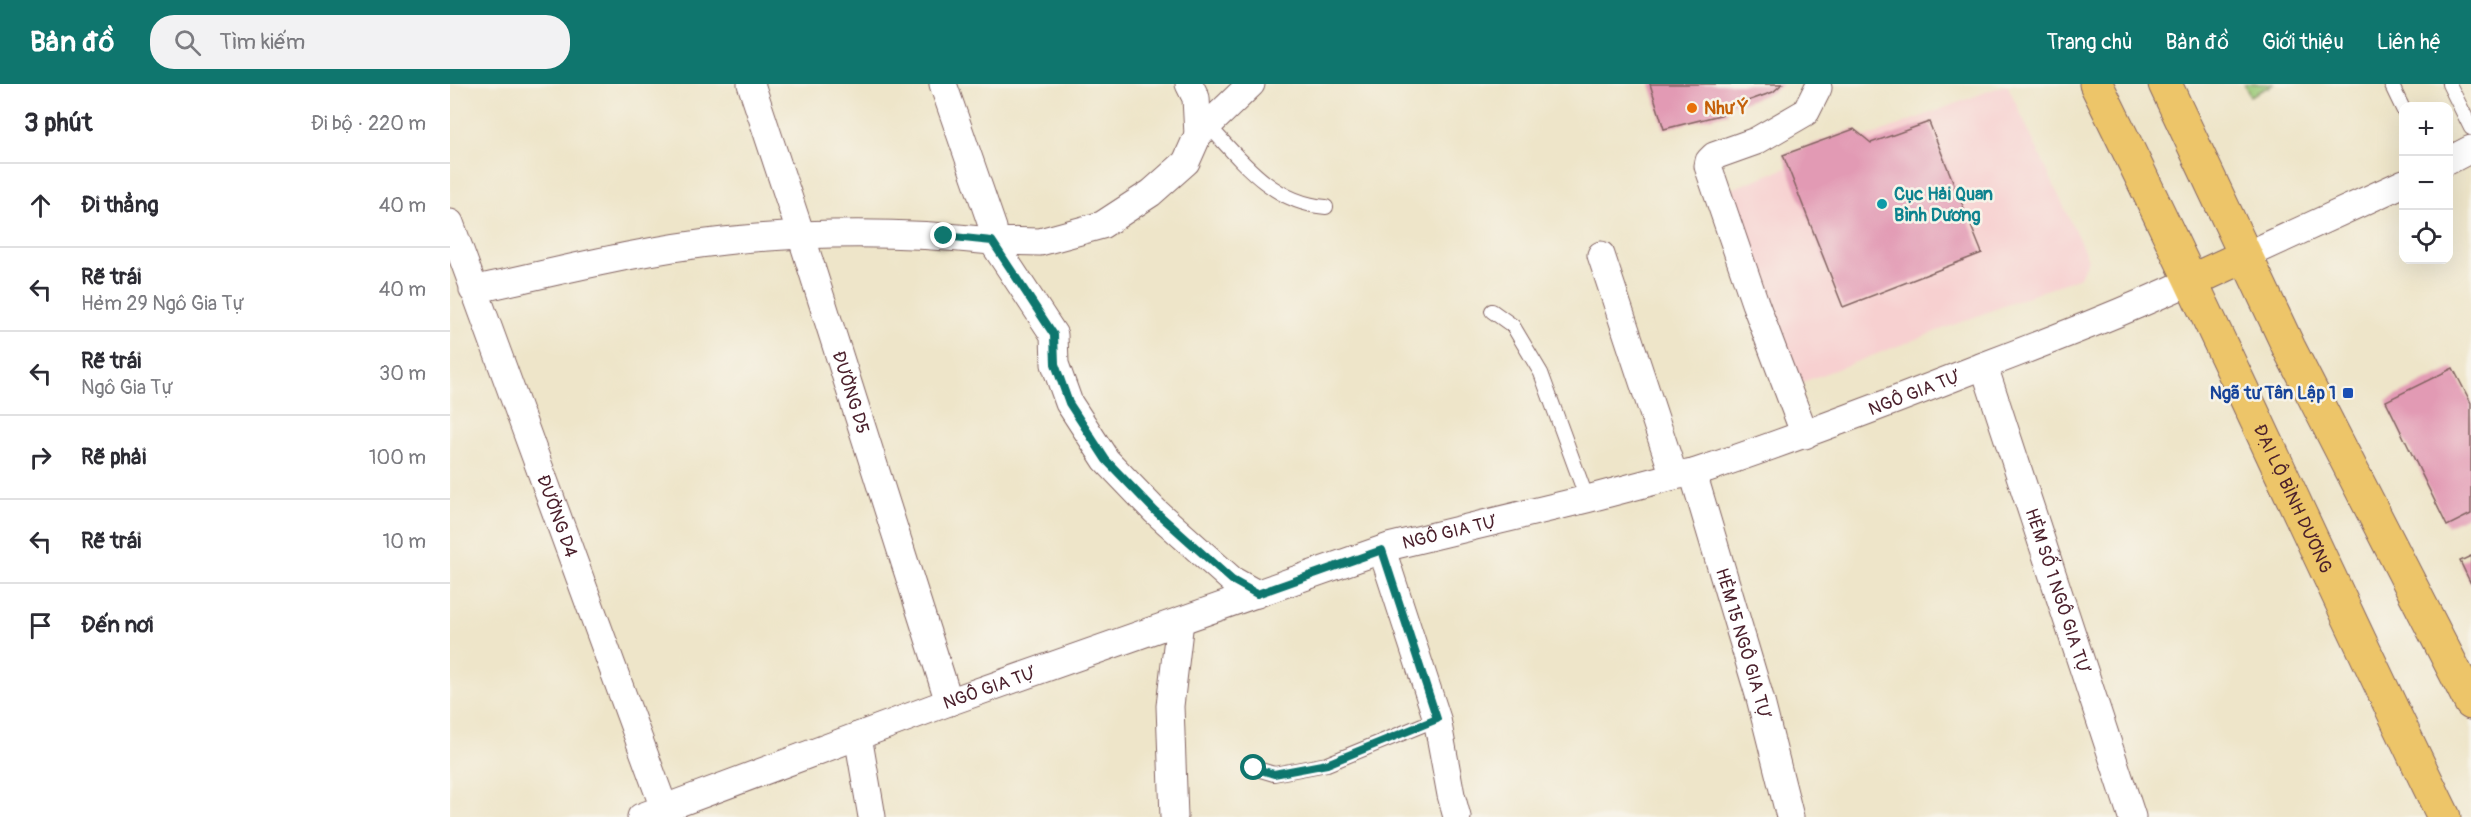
<!DOCTYPE html>
<html lang="vi">
<head>
<meta charset="utf-8">
<style>
	:root { --surface:#fff; --page:#f2f2f3; --text:#2b2b33; --muted:#7c7c81; --line:#e1e1e2; --accent:#0f766e }
	body { margin:0; font-family:Pangolin,sans-serif; background:var(--page); color:var(--text) }
	.controls { position:absolute; right:18px; top:18px; display:grid; overflow:hidden; border-radius:12px; box-shadow:0 6px 24px #0002 }
	.controls button { width:54px; height:54px; display:grid; place-items:center; padding:0; border:0; border-bottom:2px solid var(--line); background:var(--surface); color:var(--text); font:30px sans-serif }
	.stop { position:absolute; width:18px; height:18px; margin:-14px; border:4px solid #0f766e; border-radius:50%; background:#fff }
	.stop.end { background:#0f766e; border-color:#fff; box-shadow:0 2px 6px #0008 }
	.list { margin:0; padding:0; list-style:none }
	h2 { display:flex; justify-content:space-between; align-items:center; height:78px; margin:0; padding:0 24px; font-size:26px }
	h2 small { font-size:20px; font-weight:400; color:var(--muted) }
	.list li { display:grid; grid-template-columns:39px 1fr auto; gap:18px; align-items:center; box-sizing:border-box; height:84px; padding:0 24px; border-top:2px solid var(--line) }
	.list b { display:block; font-size:22px; white-space:nowrap }
	.list p { margin:0; font-size:20px; white-space:nowrap; color:var(--muted) }
	.list em { font-size:20px; font-style:normal; color:var(--muted) }
	.icon { flex:none; width:33px; height:33px; fill:none; stroke:currentColor; stroke-width:2; stroke-linecap:round; stroke-linejoin:round }
	.map { position:relative; flex:none; width:2021px; height:733px; overflow:hidden }
	header { display:flex; align-items:center; gap:36px; box-sizing:border-box; height:84px; padding:0 30px; background:var(--accent); color:#fff }
	header strong { font-size:28px }
	nav { display:flex; gap:33px; margin-inline-start:auto; font-size:21px }
	.search { width:420px; height:54px; background:var(--page); display:flex; align-items:center; gap:15px; box-sizing:border-box; padding:0 21px; border-radius:24px; color:var(--muted); font-size:22px }
	main { display:flex }
	aside { flex:1; background:var(--surface) }
	.map>svg:first-child { display:block }
</style>
</head>
<body>
<header>
<strong>Bản đồ</strong>
<div class="search"><svg class="icon" aria-label="search" viewBox="0 0 24 24"><circle cx="10" cy="10" r="6"/><path d="M15 15l6 6"/></svg>Tìm kiếm</div>
<nav><a>Trang chủ</a><a>Bản đồ</a><a>Giới thiệu</a><a>Liên hệ</a></nav>
</header>
<main>
<aside>
<h2>3 phút<small>Đi bộ · 220 m</small></h2>
<ul class="list">
<li><svg class="icon" aria-label="ahead" viewBox="0 0 24 24"><path d="M12 20V5M6 11l6-6 6 6"/></svg><div><b>Đi thẳng</b></div><em>40 m</em></li>
<li><svg class="icon" aria-label="left" viewBox="0 0 24 24"><path d="M17 20v-9H6M10 6l-5 5 5 5"/></svg><div><b>Rẽ trái</b><p>Hẻm 29 Ngô Gia Tự</p></div><em>40 m</em></li>
<li><svg class="icon" aria-label="left" viewBox="0 0 24 24"><path d="M17 20v-9H6M10 6l-5 5 5 5"/></svg><div><b>Rẽ trái</b><p>Ngô Gia Tự</p></div><em>30 m</em></li>
<li><svg class="icon" aria-label="right" viewBox="0 0 24 24"><path d="M7 20v-9h11M14 6l5 5-5 5"/></svg><div><b>Rẽ phải</b></div><em>100 m</em></li>
<li><svg class="icon" aria-label="left" viewBox="0 0 24 24"><path d="M17 20v-9H6M10 6l-5 5 5 5"/></svg><div><b>Rẽ trái</b></div><em>10 m</em></li>
<li><svg class="icon" aria-label="arrive" viewBox="0 0 24 24"><path d="M6 21V4h12l-3 4 3 4H6"/></svg><div><b>Đến nơi</b></div></li>
</ul>
</aside>
<div class="map">
<svg width="2021" height="733" viewBox="0 0 2021 733">
	<rect width="100%" height="100%" fill="#f7f3e8"/>
	<filter id="ink" filterUnits="userSpaceOnUse"><feTurbulence type="fractalNoise" baseFrequency=".0167" numOctaves="2"/><feDisplacementMap in="SourceGraphic" scale="12" xChannelSelector="R" yChannelSelector="G"/><feConvolveMatrix kernelMatrix="1 2 1 2 8 2 1 2 1" color-interpolation-filters="sRGB"/></filter>
	<filter id="wash" filterUnits="userSpaceOnUse"><feTurbulence type="fractalNoise" baseFrequency=".008" numOctaves="4" result="noise"/><feDisplacementMap in="SourceGraphic" scale="24" xChannelSelector="R" yChannelSelector="G"/><feGaussianBlur stdDeviation="1.35" result="paint"/><feColorMatrix in="noise" values="0 0 0 0 0 0 0 0 0 0 0 0 0 0 0 0 0 1.4 0 .05"/><feComposite in="paint" operator="in"/></filter>
	<g filter="url(#wash)">
		<rect width="100%" height="100%" fill="#eee5c9"/>
		<path fill="#f7d0d0" d="M1557 0 1638 175 1630 193 1350 299 1273 108Z"/>
		<path fill="#9bca78" stroke="#727452" stroke-width="1.5" d="M1794 0H1824L1800 12Z"/>
		<g id="blocks">
			<path fill="#e29ab4" d="M1200 0H1332L1323 8 1295 18 1275 20 1278 29 1214 45Z
				M1479 38 1532 169 1393 223 1333 71 1404 45 1421 59Z
				M2003 284 2021 319V430L1997 442 1936 317Z
				M2021 472V500L2010 477Z"/>
		</g>
	</g>
	<g filter="url(#ink)">
		<use href="#blocks" fill-opacity="0" stroke="#836462" stroke-width="1.5"/>
		<g fill="none" stroke-linecap="round" stroke-linejoin="round">
			<g stroke="#836462" stroke-width="16">
				<path id="service" d="M1941 0 1954 27
					M1999 0 2021 44
					M758 41C792 78 823 119 876 123
					M1042 227 1063 242 1091 289 1137 415
					M804 684 824 690 877 680 987 635"/>
			</g>
			<g stroke="#836462" stroke-width="29">
				<g id="minor">
					<path id="s1" d="M301 0 351 151 499 618"/>
					<path d="M493 0 543 144 542 157 590 158 652 141 701 109 736 78 748 51 801 0"/>
					<path d="M739 0 746 14 748 51"/>
					<path d="M1998 77 2021 65"/>
					<path id="s2" d="M0 139 214 724"/>
					<path d="M1151 171 1224 392"/>
					<path d="M1795 172 1954 99"/>
					<path d="M23 206C106 188 190 166 274 157 365 147 451 147 542 157L604 251 605 280 619 319 656 376 705 427 782 496 807 510"/>
					<path id="s3" d="M1534 282 1682 733"/>
					<path d="M1355 351 1305 219 1258 82 1259 77 1264 72 1306 57 1356 28 1368 4"/>
					<path id="s4" d="M1243 389 1310 614 1340 733"/>
					<path d="M932 466 987 635 1001 711 1007 733"/>
					<path d="M408 652 422 733"/>
					<path id="s5" d="M191 733 499 618 942 462 1137 415 1224 392 1243 389C1339 357 1434 321 1528 284 1601 256 1672 229 1743 196"/>
					<path d="M724 733 720 622 730 537"/>
				</g>
			</g>
			<g stroke="#836462" stroke-width="35">
				<g id="trunk">
					<path id="s6" d="M1646 0C1766 242 1875 490 1994 733"/>
					<path d="M1715 0 1839 264 2021 619"/>
					<path d="M1743 196 1795 172"/>
				</g>
			</g>
			<use href="#service" stroke="#fff" stroke-width="14"/>
			<use href="#minor" stroke="#fff" stroke-width="27"/>
			<use href="#trunk" stroke="#edc569" stroke-width="33"/>
		</g>
	</g>
	<g fill="none" stroke-linecap="round" stroke-linejoin="round" filter="url(#ink)">
		<path stroke="#0f766e" stroke-width="8" d="M494 152 542 157 604 251 605 280 619 319 656 376 705 427 782 496 807 510 932 466 987 635 877 680 824 690 804 684"/>
	</g>
	<circle fill="#e8710a" stroke="#f7f3e8" stroke-width="2" cx="1242" cy="24" r="6"/>
	<circle fill="#0f9aa8" stroke="#f7f3e8" stroke-width="2" cx="1432" cy="120" r="6"/>
	<rect fill="#1a4fb4" stroke="#f7f3e8" stroke-width="2" x="1892" y="303" width="12" height="12" rx="3"/>
	<g text-anchor="middle" dominant-baseline="central" stroke-width="5" stroke-linejoin="round" paint-order="stroke">
		<g font-size="18" font-weight="bold" fill="#c56008" stroke="#f7f3e8" text-anchor="start">
			<text x="1254" y="24">Như Ý</text>
		</g>
		<g font-size="18" font-weight="bold" fill="#0d838f" stroke="#f7f3e8" text-anchor="start">
			<text x="1444" y="110">Cục Hải Quan<tspan x="1444" dy="21">Bình Dương</tspan></text>
		</g>
		<g font-size="18" fill="#4a1f2b" stroke="#f7f3e8">
			<text stroke="none"><textPath href="#s1" startOffset="324">ĐƯỜNG D5</textPath></text>
			<text stroke="none"><textPath href="#s5" startOffset="1344">NGÔ GIA TỰ</textPath></text>
			<text stroke="none"><textPath href="#s6" startOffset="459">ĐẠI LỘ BÌNH DƯƠNG</textPath></text>
			<text stroke="none"><textPath href="#s2" startOffset="312">ĐƯỜNG D4</textPath></text>
			<text stroke="none"><textPath href="#s5" startOffset="858">NGÔ GIA TỰ</textPath></text>
			<text stroke="none"><textPath href="#s3" startOffset="237">HẺM SỐ 1 NGÔ GIA TỰ</textPath></text>
			<text stroke="none"><textPath href="#s4" startOffset="178">HẺM 15 NGÔ GIA TỰ</textPath></text>
			<text stroke="none"><textPath href="#s5" startOffset="372">NGÔ GIA TỰ</textPath></text>
		</g>
		<g font-size="18" font-weight="bold" fill="#164399" stroke="#f7f3e8" text-anchor="end">
			<text x="1886" y="309">Ngã tư Tân Lập 1</text>
		</g>
	</g>
</svg>
<div class="controls">
<button>+</button>
<button>−</button>
<button><svg class="icon" aria-label="locate" viewBox="0 0 24 24"><circle cx="12" cy="12" r="6"/><path d="M12 2v4M12 18v4M2 12h4M18 12h4"/></svg></button>
</div>
<div class="stop" style="left:804px;top:684px"></div>
<div class="stop end" style="left:494px;top:152px"></div>
</div>
</main>
</body>
</html>
